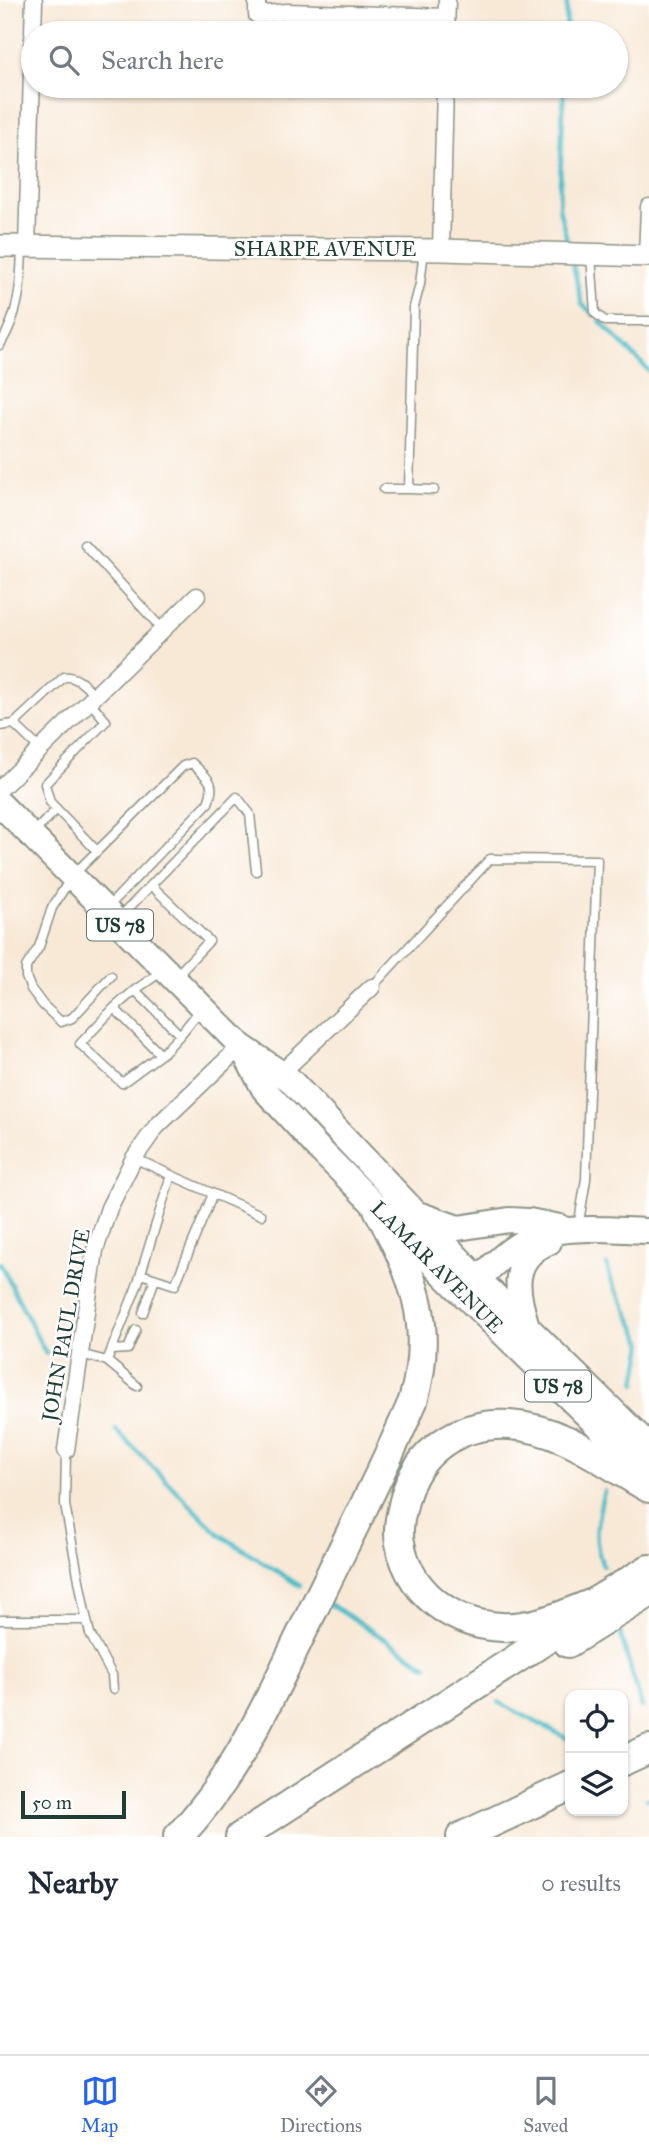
<!DOCTYPE html>
<html lang="en">
<head>
<meta charset="utf-8">
<style>
	:root { --surface:#fff; --page:#f6f6f7; --text:#1f2937; --muted:#747a83; --line:#e0e1e3; --accent:#2563eb }
	body { margin:0; font-family:"IM FELL Great Primer",serif; background:var(--page); color:var(--text) }
	.controls { position:absolute; right:21px; bottom:21px; display:grid; overflow:hidden; border-radius:14px; box-shadow:0 2px 5px #0004 }
	.controls button { width:63px; height:63px; display:grid; place-items:center; padding:0; border:0; border-bottom:2px solid var(--line); background:var(--surface); color:var(--text); font:35px sans-serif }
	.scale { position:absolute; left:21px; bottom:18px; width:105px; box-sizing:border-box; padding-left:7px; border:4px solid #1f3d34; border-top:0; font-size:19px; line-height:24px; white-space:nowrap; color:#1f3d34; -webkit-text-stroke:5px #fff; paint-order:stroke }
	.list { margin:0; padding:0; list-style:none }
	h2 { display:flex; justify-content:space-between; align-items:center; height:91px; margin:0; padding:0 28px; font-size:30px }
	h2 small { font-size:23px; font-weight:400; color:var(--muted) }
	.icon { flex:none; width:38px; height:38px; fill:none; stroke:currentColor; stroke-width:2; stroke-linecap:round; stroke-linejoin:round }
	.map { position:relative; flex:none; width:649px; height:1837px; overflow:hidden }
	.search { position:absolute; background:var(--surface); box-shadow:0 2px 5px #0004; left:21px; right:21px; top:21px; height:77px; display:flex; align-items:center; gap:18px; box-sizing:border-box; padding:0 24px; border-radius:38px; color:var(--muted); font-size:26px }
	.sheet { height:217px; background:var(--surface) }
	nav { display:flex; justify-content:space-around; align-items:center; box-sizing:border-box; height:98px; border-top:2px solid var(--line); background:var(--surface); font-size:19px; color:var(--muted) }
	nav a { display:grid; justify-items:center; gap:4px }
	nav .on { color:var(--accent) }
	.map>svg:first-child { display:block }
</style>
</head>
<body>
<div class="map">
<svg width="649" height="1837" viewBox="0 0 649 1837">
	<rect width="100%" height="100%" fill="#fff"/>
	<filter id="ink" filterUnits="userSpaceOnUse"><feTurbulence type="fractalNoise" baseFrequency=".0143" numOctaves="2"/><feDisplacementMap in="SourceGraphic" scale="14" xChannelSelector="R" yChannelSelector="G"/><feConvolveMatrix kernelMatrix="1 2 1 2 8 2 1 2 1" color-interpolation-filters="sRGB"/></filter>
	<filter id="wash" filterUnits="userSpaceOnUse"><feTurbulence type="fractalNoise" baseFrequency=".00686" numOctaves="4" result="noise"/><feDisplacementMap in="SourceGraphic" scale="28" xChannelSelector="R" yChannelSelector="G"/><feGaussianBlur stdDeviation="1.57" result="paint"/><feColorMatrix in="noise" values="0 0 0 0 0 0 0 0 0 0 0 0 0 0 0 0 0 1.4 0 .05"/><feComposite in="paint" operator="in"/></filter>
	<g filter="url(#wash)">
		<rect width="100%" height="100%" fill="#f8e9d7"/>
		<g fill="none" stroke-linecap="round" stroke-linejoin="round">
			<path stroke="#50bdc9" stroke-width="4.5" d="M566 33 567 0
				M564 86 559 208 569 248
				M572 260 582 304 594 315
				M600 321 649 371
				M0 1263 46 1354
				M607 1265 611 1280 643 1343 636 1383
				M116 1430 219 1534 300 1586
				M603 1566C592 1539 597 1519 604 1491
				M328 1603 427 1666
				M618 1626 642 1707
				M498 1702 570 1740
				M647 1799H649"/>
		</g>
	</g>
	<g filter="url(#ink)">
		<g fill="none" stroke-linecap="round" stroke-linejoin="round">
			<g stroke="#8c9386" stroke-width="11">
				<path id="lane" d="M591 255 595 313 605 321H649
					M0 345C20 312 21 284 22 247
					M384 489H409L414 307 420 284 424 250
					M409 489 434 490
					M85 545 163 630
					M90 702 106 721 45 784 50 802 97 851
					M14 724 41 750
					M0 726 14 724 64 677C77 675 87 688 96 696
					M32 834 57 809
					M151 885 209 941 175 977
					M107 908 208 803C217 781 207 778 192 763L183 766 72 876 52 908 39 947 26 967V977L31 989 43 1005 61 1022 72 1018 111 976
					M118 919 237 797 250 814 256 871
					M372 987 490 859 597 860 586 1179 578 1228
					M135 990 161 972
					M114 1008 160 1054
					M180 1035 164 1052 122 1083 80 1044 114 1008 135 990 180 1035 200 1010
					M171 1175 261 1215
					M141 1274 175 1285 213 1194
					M143 1313 155 1279
					M112 1350 128 1349 136 1330
					M80 1354 107 1361 137 1286 171 1175 134 1158
					M107 1361 137 1386
					M66 1450 65 1505 84 1607 90 1634 112 1675 113 1689
					M0 1620H87"/>
			</g>
			<g stroke="#8c9386" stroke-width="19">
				<path id="street" d="M257 0V15L287 12 446 17
					M33 33 34 0
					M446 33 447 0
					M27 247 33 38
					M441 250 445 86
					M647 256 649 207
					M0 789 197 596
					M281 1073 372 987
					M66 1450 95 1250 109 1208 134 1158 156 1127 241 1046"/>
			</g>
			<g stroke="#8c9386" stroke-width="24">
				<path id="secondary" d="M0 246 441 250 649 256"/>
			</g>
			<g stroke="#8c9386" stroke-width="28">
				<path id="primary" d="M0 804 241 1046 289 1079 479 1280 649 1446
					M243 1050 264 1089 319 1149 466 1297 649 1476
					M421 1215 458 1228 509 1220 529 1221 560 1227
					M470 1291C486 1270 511 1245 536 1236 567 1225 616 1230 649 1231
					M527 1326C516 1293 509 1258 549 1242"/>
			</g>
			<g stroke="#8c9386" stroke-width="32">
				<path id="highway" d="M593 1603C570 1612 547 1623 522 1626 467 1634 410 1600 400 1543 397 1528 401 1514 404 1501 416 1451 459 1422 510 1425 562 1428 606 1464 649 1488
					M568 1643 649 1593
					M623 1761 649 1749
					M178 1837C240 1772 274 1688 314 1608 347 1539 383 1471 413 1401 435 1325 414 1276 378 1209
					M240 1837 564 1628 593 1603 649 1569
					M461 1837 570 1786"/>
			</g>
			<use href="#lane" stroke="#fff" stroke-width="8"/>
			<use href="#street" stroke="#fff" stroke-width="16"/>
			<use href="#secondary" stroke="#fff" stroke-width="21"/>
			<use href="#primary" stroke="#fff" stroke-width="24"/>
			<use href="#highway" stroke="#fff" stroke-width="28"/>
		</g>
	</g>
	<g text-anchor="middle" dominant-baseline="central" stroke-width="5" stroke-linejoin="round" paint-order="stroke">
		<g fill="#fff" stroke="#627771" stroke-width="2">
			<rect x="87" y="909.5" width="66" height="31" rx="5"/>
			<rect x="525" y="1370.5" width="66" height="31" rx="5"/>
		</g>
		<g font-size="19" font-weight="bold" fill="#1f3d34">
			<text x="120" y="925">US 78</text>
			<text x="558" y="1386">US 78</text>
		</g>
		<g font-size="21" fill="#1f3d34" stroke="#fff">
			<text x="325" y="249">SHARPE AVENUE</text>
			<text transform="translate(437 1267) rotate(45)">LAMAR AVENUE</text>
			<text transform="translate(66 1325) rotate(-80)">JOHN PAUL DRIVE</text>
		</g>
	</g>
</svg>
<div class="controls">
<button><svg class="icon" aria-label="locate" viewBox="0 0 24 24"><circle cx="12" cy="12" r="6"/><path d="M12 2v4M12 18v4M2 12h4M18 12h4"/></svg></button>
<button><svg class="icon" aria-label="layers" viewBox="0 0 24 24"><path d="M12 4l9 5-9 5-9-5zM3 14l9 5 9-5"/></svg></button>
</div>
<div class="scale">50 m</div>
<div class="search"><svg class="icon" aria-label="search" viewBox="0 0 24 24"><circle cx="10" cy="10" r="6"/><path d="M15 15l6 6"/></svg>Search here</div>
</div>
<section class="sheet">
<h2>Nearby<small>0 results</small></h2>
<ul class="list">
</ul>
</section>
<nav>
<a class="on"><svg class="icon" aria-label="map" viewBox="0 0 24 24"><path d="M3 6l6-2 6 2 6-2v14l-6 2-6-2-6 2zM9 4v14M15 6v14"/></svg>Map</a>
<a><svg class="icon" aria-label="directions" viewBox="0 0 24 24"><path d="M12 3l9 9-9 9-9-9zM9 14v-3h6M13 9l2 2-2 2"/></svg>Directions</a>
<a><svg class="icon" aria-label="saved" viewBox="0 0 24 24"><path d="M7 4h10v16l-5-4-5 4z"/></svg>Saved</a>
</nav>
</body>
</html>
